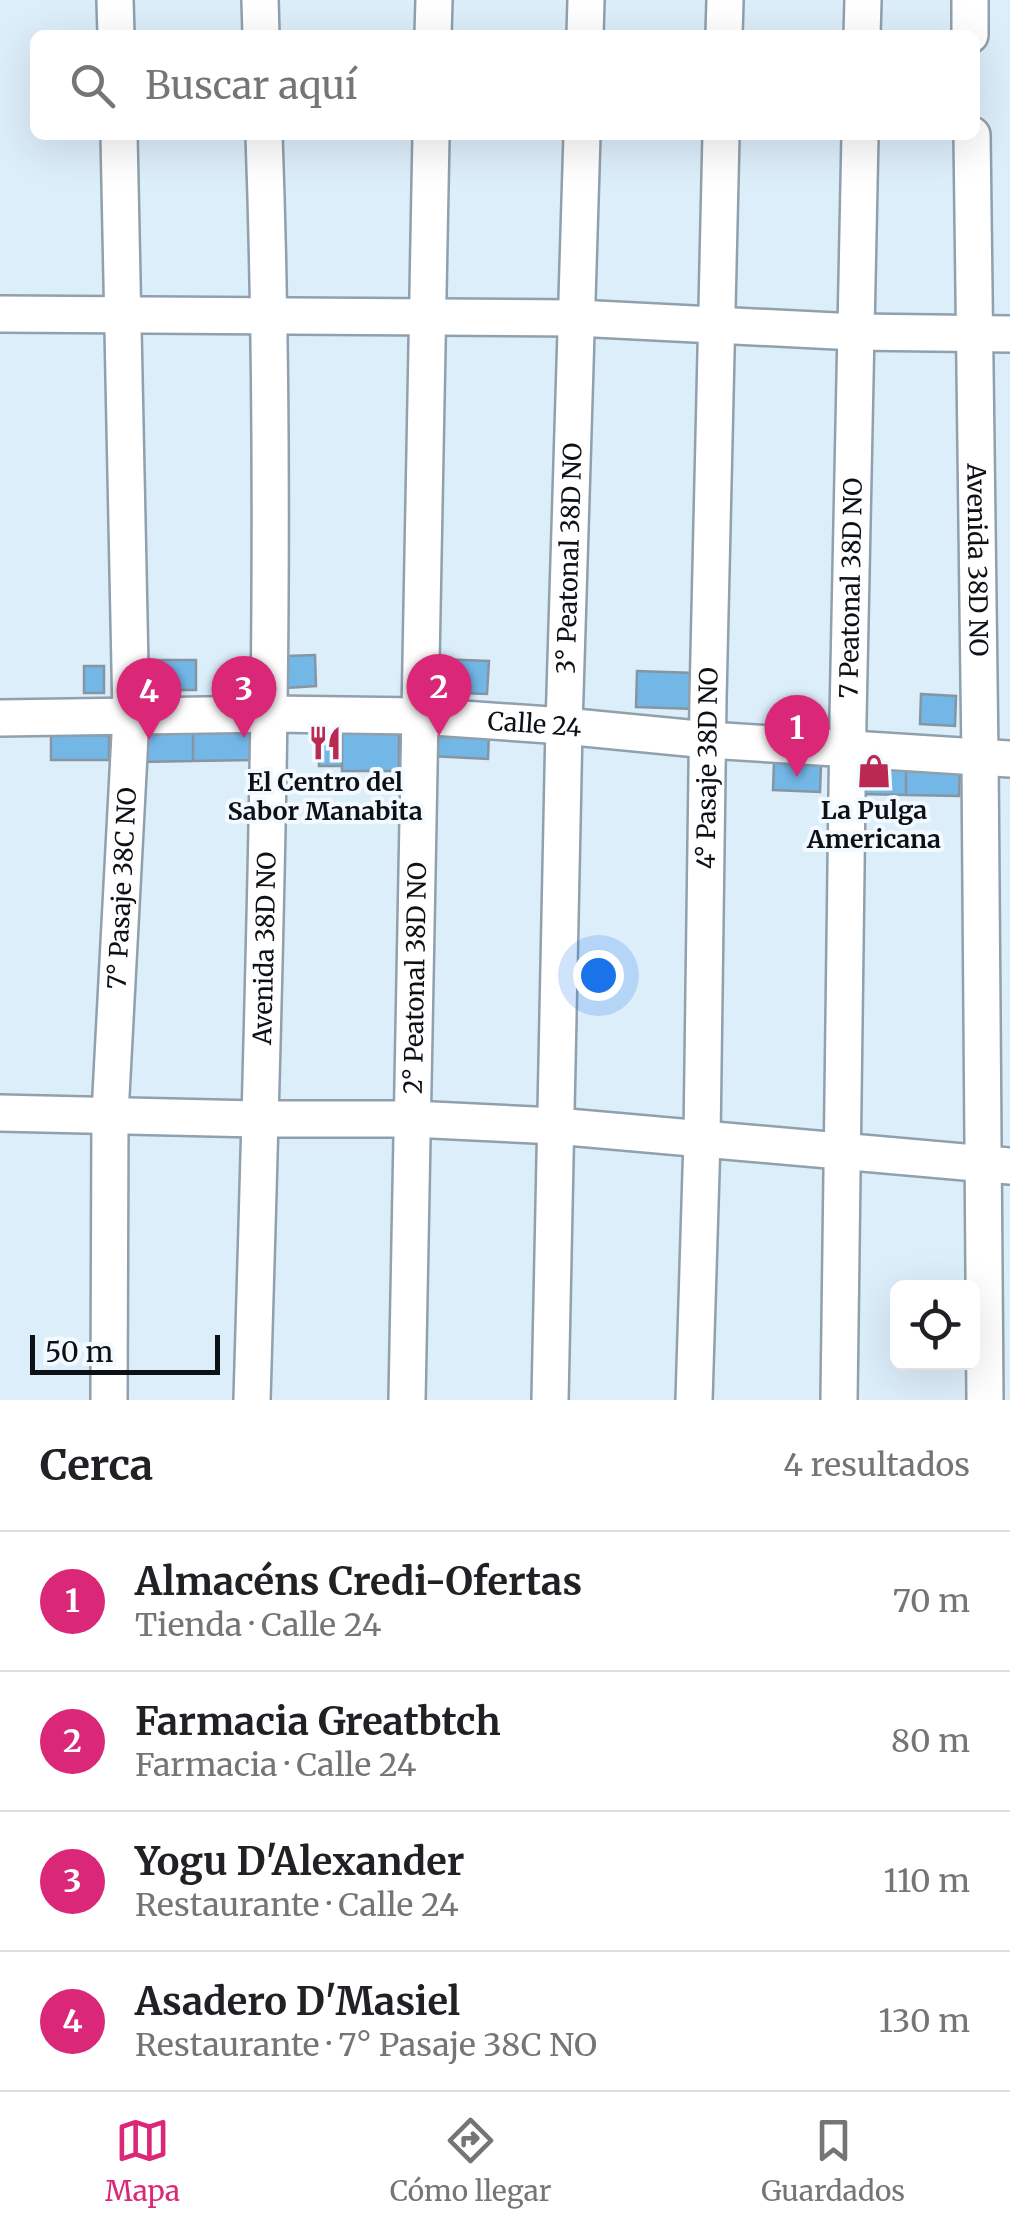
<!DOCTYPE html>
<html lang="es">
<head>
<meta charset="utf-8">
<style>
	:root { --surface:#fff; --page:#f2f2f2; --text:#202124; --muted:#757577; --line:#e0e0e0; --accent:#db2777 }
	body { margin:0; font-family:Merriweather,serif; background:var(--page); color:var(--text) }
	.controls { position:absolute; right:30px; bottom:30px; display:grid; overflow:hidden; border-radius:15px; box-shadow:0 10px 40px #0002 }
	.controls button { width:90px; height:90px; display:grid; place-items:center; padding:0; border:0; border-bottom:2px solid var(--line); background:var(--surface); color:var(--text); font:50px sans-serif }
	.scale { position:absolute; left:30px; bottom:25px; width:190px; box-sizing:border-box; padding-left:10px; border:5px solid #0c1116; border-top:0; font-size:28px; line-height:35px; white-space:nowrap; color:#0c1116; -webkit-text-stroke:8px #f3faff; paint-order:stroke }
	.you { position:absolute; left:598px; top:975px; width:35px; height:35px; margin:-25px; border:8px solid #fff; border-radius:50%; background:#1a73e8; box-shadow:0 0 0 15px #1a73e833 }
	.badge { display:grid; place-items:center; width:65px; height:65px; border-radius:50%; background:var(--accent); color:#fff; font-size:32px; font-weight:700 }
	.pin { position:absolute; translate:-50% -82px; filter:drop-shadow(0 2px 5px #0008) }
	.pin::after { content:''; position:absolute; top:52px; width:35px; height:30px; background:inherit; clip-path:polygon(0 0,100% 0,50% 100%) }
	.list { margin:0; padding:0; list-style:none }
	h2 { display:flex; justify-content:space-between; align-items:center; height:130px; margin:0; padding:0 40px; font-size:42px }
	h2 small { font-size:32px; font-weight:400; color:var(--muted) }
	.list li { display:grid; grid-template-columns:65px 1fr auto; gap:30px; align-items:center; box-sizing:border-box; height:140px; padding:0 40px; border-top:2px solid var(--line) }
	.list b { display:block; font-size:38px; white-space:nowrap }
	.list p { margin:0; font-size:32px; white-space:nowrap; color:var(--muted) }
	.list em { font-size:32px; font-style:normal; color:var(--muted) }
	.icon { flex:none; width:55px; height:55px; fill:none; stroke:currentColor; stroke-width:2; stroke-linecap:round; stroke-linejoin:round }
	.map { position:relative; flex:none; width:1010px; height:1400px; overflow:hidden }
	.search { position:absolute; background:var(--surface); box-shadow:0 10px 40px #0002; left:30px; right:30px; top:30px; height:110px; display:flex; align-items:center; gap:25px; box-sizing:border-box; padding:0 35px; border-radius:15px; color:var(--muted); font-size:38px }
	.sheet { height:690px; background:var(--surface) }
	nav { display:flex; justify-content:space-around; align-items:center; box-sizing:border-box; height:140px; border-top:2px solid var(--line); background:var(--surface); font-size:28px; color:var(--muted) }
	nav a { display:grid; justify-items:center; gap:5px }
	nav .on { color:var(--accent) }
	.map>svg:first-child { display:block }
</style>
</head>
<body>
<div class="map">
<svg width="1010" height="1400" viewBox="0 0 1010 1400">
	<rect width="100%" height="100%" fill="#ddeefb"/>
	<path fill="#73b7e7" stroke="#8695a1" stroke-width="2.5" d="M315 655 316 686 287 688 286 656Z
		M437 659 489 661 487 694 436 692Z
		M145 660H196V690H145Z
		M84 666H104V693H84Z
		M637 671 695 673 694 709 636 707Z
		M921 694 956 696 955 726 920 724Z
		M431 729 489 732 488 759 430 756Z
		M252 732 253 760 193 761V733Z
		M342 732H399V771H342Z
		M193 733V761L141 762V734Z
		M109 735V760H51V736Z
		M319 738H341L342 766H319Z
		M774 762 821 765 820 792 773 790Z
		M859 766 906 767V795L859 794Z
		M906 767 960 768 959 796 906 795Z"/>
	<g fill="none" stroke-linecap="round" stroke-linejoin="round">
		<g stroke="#90a0ac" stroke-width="40">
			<g id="minor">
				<path d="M115 0 116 35"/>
				<path d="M260 0 261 35"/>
				<path d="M970 0V35"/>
				<path d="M433 35 434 0"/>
				<path d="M585 35 586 0"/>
				<path d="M724 35 725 0"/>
				<path d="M862 35 863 0"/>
				<path id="s1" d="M972 135 980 758 985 1400"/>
				<path d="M0 314 576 318 856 332 1010 334"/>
				<path id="s2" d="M0 718 270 714 419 716 564 726 708 740 1010 759"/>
				<path d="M0 1113 260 1119H412L556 1126 1010 1166"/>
				<path id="s3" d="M109 1400 110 1114 131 716 119 135"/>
				<path id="s4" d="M252 1400C264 978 279 557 264 135"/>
				<path id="s5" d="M407 1400 431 135"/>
				<path id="s6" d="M550 1400 564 726 582 135"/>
				<path id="s7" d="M694 1400 702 1139 708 699 721 135"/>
				<path id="s8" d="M839 1400 848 718 860 135"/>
			</g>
		</g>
		<use href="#minor" stroke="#fff" stroke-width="35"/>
	</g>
	<defs>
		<g id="restaurant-bare" transform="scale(2.7)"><path d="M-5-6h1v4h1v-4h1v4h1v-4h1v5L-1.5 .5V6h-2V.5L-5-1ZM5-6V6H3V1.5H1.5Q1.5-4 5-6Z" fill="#b92951" stroke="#f3faff" stroke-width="2.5" paint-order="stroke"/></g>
		<g id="shop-bare" transform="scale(2.7)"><path d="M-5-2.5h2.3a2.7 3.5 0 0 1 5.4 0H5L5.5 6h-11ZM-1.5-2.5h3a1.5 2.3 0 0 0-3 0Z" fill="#b92951" stroke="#f3faff" stroke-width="2.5" paint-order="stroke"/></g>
	</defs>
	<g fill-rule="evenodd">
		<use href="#restaurant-bare" x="325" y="743"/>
		<use href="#shop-bare" x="874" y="771"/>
	</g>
	<g text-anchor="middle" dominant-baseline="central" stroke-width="8" stroke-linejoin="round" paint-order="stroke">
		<g font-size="25" fill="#0c1116" stroke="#f3faff">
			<text stroke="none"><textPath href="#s6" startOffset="842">3° Peatonal 38D NO</textPath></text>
			<text stroke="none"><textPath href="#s1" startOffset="425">Avenida 38D NO</textPath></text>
			<text stroke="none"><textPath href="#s8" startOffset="812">7 Peatonal 38D NO</textPath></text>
			<text stroke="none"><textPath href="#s2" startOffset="535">Calle 24</textPath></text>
			<text stroke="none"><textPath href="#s7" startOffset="632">4° Pasaje 38D NO</textPath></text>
			<text stroke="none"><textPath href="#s3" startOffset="512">7° Pasaje 38C NO</textPath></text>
			<text stroke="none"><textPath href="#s4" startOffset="452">Avenida 38D NO</textPath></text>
			<text stroke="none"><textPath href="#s5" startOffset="422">2° Peatonal 38D NO</textPath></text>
		</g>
		<g font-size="25" font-weight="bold" fill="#0c1116" stroke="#f3faff">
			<text x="325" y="782">El Centro del<tspan x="325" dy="29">Sabor Manabita</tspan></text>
			<text x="874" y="810">La Pulga<tspan x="874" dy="29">Americana</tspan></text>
		</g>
	</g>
</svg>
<div class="controls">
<button><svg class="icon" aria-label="locate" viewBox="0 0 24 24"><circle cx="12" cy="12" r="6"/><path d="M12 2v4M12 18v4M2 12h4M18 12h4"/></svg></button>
</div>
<div class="scale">50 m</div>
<div class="you"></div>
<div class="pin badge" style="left:797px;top:777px">1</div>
<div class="pin badge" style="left:439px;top:736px">2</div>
<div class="pin badge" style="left:244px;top:738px">3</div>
<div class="pin badge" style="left:149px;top:740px">4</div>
<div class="search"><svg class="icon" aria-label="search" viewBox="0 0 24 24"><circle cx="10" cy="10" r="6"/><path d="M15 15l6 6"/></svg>Buscar aquí</div>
</div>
<section class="sheet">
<h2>Cerca<small>4 resultados</small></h2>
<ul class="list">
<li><span class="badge">1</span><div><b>Almacéns Credi-Ofertas</b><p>Tienda · Calle 24</p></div><em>70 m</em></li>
<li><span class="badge">2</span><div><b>Farmacia Greatbtch</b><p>Farmacia · Calle 24</p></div><em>80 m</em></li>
<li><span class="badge">3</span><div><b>Yogu D'Alexander</b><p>Restaurante · Calle 24</p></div><em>110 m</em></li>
<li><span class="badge">4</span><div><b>Asadero D'Masiel</b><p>Restaurante · 7° Pasaje 38C NO</p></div><em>130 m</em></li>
</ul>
</section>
<nav>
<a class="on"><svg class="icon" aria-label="map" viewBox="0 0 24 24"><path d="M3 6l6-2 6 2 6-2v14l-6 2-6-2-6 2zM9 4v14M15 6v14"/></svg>Mapa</a>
<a><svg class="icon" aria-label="directions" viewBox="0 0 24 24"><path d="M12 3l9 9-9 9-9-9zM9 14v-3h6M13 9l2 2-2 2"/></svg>Cómo llegar</a>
<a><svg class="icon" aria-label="saved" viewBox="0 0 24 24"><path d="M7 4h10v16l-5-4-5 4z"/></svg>Guardados</a>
</nav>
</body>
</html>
